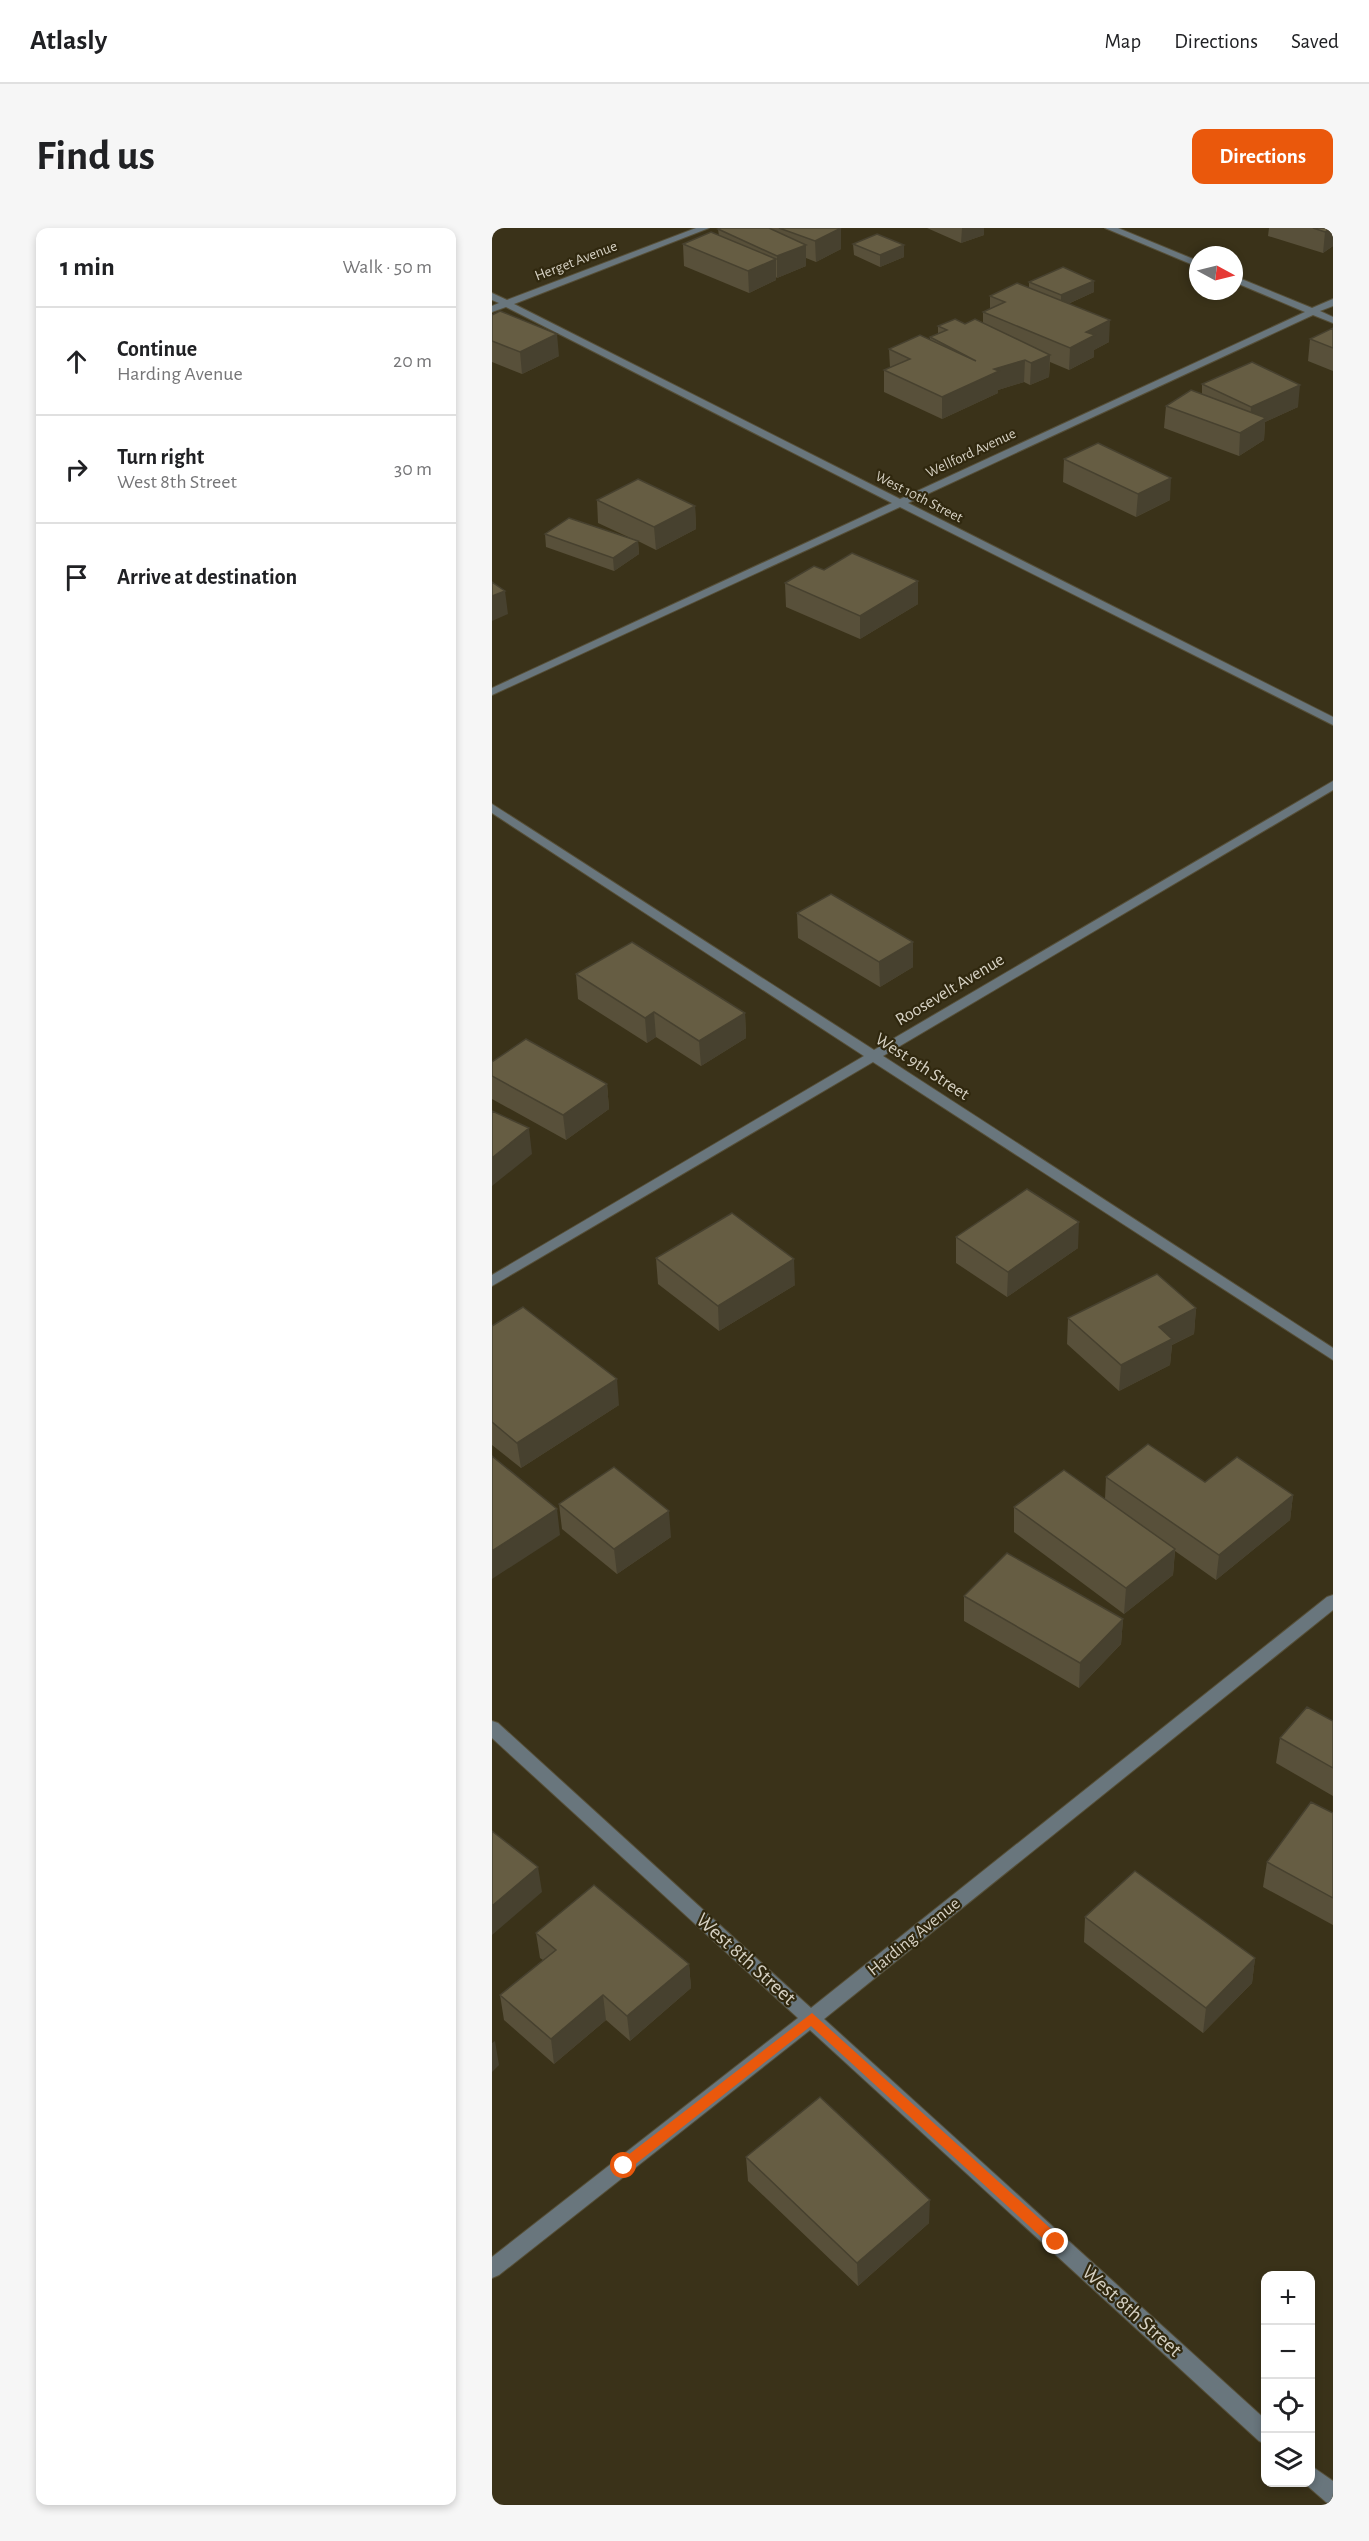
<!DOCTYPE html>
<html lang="en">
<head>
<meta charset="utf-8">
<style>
	:root { --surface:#fff; --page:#f6f6f6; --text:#202124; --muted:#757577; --line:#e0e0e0; --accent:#ea580c }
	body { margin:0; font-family:"Alegreya Sans",sans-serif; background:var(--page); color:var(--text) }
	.controls { position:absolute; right:18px; bottom:18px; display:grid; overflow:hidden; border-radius:12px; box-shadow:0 3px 9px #0003 }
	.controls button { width:54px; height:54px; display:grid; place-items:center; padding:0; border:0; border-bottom:2px solid var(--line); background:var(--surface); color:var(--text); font:30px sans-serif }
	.compass { position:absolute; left:697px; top:18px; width:54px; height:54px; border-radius:50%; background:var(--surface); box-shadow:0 3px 9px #0003; rotate:97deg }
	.stop { position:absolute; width:18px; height:18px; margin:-14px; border:4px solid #ea580c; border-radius:50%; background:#fff }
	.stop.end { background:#ea580c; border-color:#fff; box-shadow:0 2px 6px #0008 }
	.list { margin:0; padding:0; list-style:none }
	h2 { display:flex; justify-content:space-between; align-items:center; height:78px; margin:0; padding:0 24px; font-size:26px }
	h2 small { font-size:20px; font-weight:400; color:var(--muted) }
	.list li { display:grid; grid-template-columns:39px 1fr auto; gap:18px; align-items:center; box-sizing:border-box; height:108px; padding:0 24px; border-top:2px solid var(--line) }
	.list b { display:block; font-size:22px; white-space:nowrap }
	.list p { margin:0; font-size:20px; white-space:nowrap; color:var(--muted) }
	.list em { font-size:20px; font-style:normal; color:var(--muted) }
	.icon { flex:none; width:33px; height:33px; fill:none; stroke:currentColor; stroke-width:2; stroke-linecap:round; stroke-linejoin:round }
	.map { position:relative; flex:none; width:841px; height:2277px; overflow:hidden; border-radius:12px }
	header { display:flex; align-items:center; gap:36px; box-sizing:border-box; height:84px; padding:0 30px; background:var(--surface); border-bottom:2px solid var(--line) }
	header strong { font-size:28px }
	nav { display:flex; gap:33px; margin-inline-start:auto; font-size:21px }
	.intro { display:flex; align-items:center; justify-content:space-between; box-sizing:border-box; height:144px; padding:0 36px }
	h1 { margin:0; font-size:42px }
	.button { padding:15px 27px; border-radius:12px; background:var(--accent); color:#fff; font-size:21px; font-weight:700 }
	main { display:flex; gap:36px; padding:0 36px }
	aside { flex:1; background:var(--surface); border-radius:12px; box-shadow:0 3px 9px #0003 }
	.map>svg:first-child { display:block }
</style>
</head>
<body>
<header>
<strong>Atlasly</strong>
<nav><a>Map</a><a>Directions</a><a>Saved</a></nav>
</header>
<div class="intro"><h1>Find us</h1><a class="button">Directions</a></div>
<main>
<aside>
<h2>1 min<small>Walk · 50 m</small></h2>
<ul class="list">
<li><svg class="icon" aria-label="ahead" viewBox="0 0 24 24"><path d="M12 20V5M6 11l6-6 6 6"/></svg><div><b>Continue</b><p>Harding Avenue</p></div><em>20 m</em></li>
<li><svg class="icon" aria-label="right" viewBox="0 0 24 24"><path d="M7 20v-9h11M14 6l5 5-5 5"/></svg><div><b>Turn right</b><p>West 8th Street</p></div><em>30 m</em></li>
<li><svg class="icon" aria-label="arrive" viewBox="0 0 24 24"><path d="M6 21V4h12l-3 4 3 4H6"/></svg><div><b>Arrive at destination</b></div></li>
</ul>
</aside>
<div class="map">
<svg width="841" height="2277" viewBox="0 0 841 2277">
	<rect width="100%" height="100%" fill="#3a3219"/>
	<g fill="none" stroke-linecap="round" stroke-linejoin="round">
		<g stroke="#564f38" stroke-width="2">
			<path id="minor" d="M204 0H217L22 76 408 271 813 84 742 54V48L820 80 841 71V78L828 83 841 89V95L821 87 416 275 841 489V497L408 279 0 467V460L400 275 14 79 0 84V78L7 75 0 72V65L15 72Z
				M613 0H626L706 33V39Z
				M841 553V562L391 828 841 1120V1132L381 834 0 1058V1047L372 828 0 585V576L382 822Z
				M841 1367V1382L332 1791 774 2192V2216L767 2213 318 1802 7 2047 0 2050V2029L306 1790 0 1510V1493L6 1495 319 1780 835 1369Z
				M818 2237 841 2253V2277L834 2274 811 2254H818Z"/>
		</g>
		<use href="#minor" fill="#69767d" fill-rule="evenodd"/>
	</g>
	<path fill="#58503a" d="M229 0H349V21L324 34 314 30V38L285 50 284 49V52L257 65 192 38 191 16 227 8 226 1Z
		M435 0H492V7L469 15Z
		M777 0H841V18L831 25 776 8Z
		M361 16 412 29 388 39 362 27Z
		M537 54 602 64 576 76 617 114 602 122V129L577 142 558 134 557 149 538 157 532 154 506 162V165L450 191 392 164V142L398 140 397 121 438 112V109L446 106V98L491 95V84L498 81V68L537 60Z
		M0 87 67 128 30 146 0 134Z
		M841 100V143L816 133 818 111Z
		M710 156 806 179 773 194 772 212 747 228 672 200 674 178 710 166Z
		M572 231 678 272 644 289 571 254Z
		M105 272 203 278 204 301 164 322 146 313 147 326 122 343 54 319 53 306 145 313 106 295Z
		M332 342 426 376 368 411 294 379 293 355Z
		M305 685 421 739 388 759 306 710Z
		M84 746 253 785 254 810 209 838 164 809 155 815 86 771Z
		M0 834 115 856 117 881 74 912 0 871Z
		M464 1009 586 1020 515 1069 464 1035Z
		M164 1030 303 1057 227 1103 166 1056Z
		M704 1080 702 1106 680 1117 678 1137 627 1163 575 1116 576 1090Z
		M0 1098 127 1177 29 1240 0 1217Z
		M614 1249 713 1254 801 1267 798 1292 724 1352 683 1323 681 1347 632 1386 522 1304V1279L613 1271Z
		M67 1276 179 1309 125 1346 70 1301Z
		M472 1368 631 1391 629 1416 587 1460 472 1393Z
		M841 1493V1568L784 1535 788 1510Z
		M841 1585V1697L771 1659 775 1634Z
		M593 1689 763 1730 760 1755 711 1805 592 1714Z
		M44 1705 197 1736 199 1760 138 1813 114 1792 62 1836 12 1792 8 1767 51 1732 48 1730Z
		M254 1929 437 1995 366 2058 256 1953Z"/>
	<path fill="#47412f" d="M349 0V21L324 34 323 13Z
		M470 0H492V7L469 15Z
		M839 0H841V18L831 25 833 4Z
		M314 17V38L285 50V28Z
		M412 17V29L388 39V27Z
		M284 31V52L257 65 256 43Z
		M602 53V64L569 79V67Z
		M618 92 617 114 602 122V129L577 142 578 120 594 104Z
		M65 106 67 128 30 146 28 124Z
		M558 127 557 149 538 157 539 135Z
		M533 132 532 154 506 162V165L450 191V169L502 141Z
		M808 157 806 179 773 194 772 212 747 228 748 205 758 200 759 179Z
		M679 250 678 272 644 289 646 266Z
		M203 278 204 301 164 322 162 299Z
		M146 313 147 326 122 343 121 330Z
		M426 353V376L368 411V388Z
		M13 363 16 386 0 393V368Z
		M421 714V739L388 759 387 734Z
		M162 784 164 809 155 815 153 790Z
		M253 785 254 810 209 838 207 813Z
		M115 856 117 881 74 912 71 887Z
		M37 900 40 926 0 958V930Z
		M587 994 586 1020 515 1069 516 1044Z
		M302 1031 303 1057 227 1103 226 1078Z
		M704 1080 702 1106 680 1117 678 1137 627 1163 629 1137 667 1099Z
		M125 1151 127 1177 29 1240 25 1215Z
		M801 1267 798 1292 724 1352 727 1327Z
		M65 1281 68 1307 0 1351V1323Z
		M177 1283 179 1309 125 1346 122 1321Z
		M683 1321 681 1347 632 1386 634 1360Z
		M631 1391 629 1416 587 1460 588 1435Z
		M46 1639 50 1664 0 1707V1678Z
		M763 1730 760 1755 711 1805 714 1780Z
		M197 1736 199 1760 138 1813 135 1788Z
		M111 1767 114 1792 62 1836 59 1811Z
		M3 1813 7 1837 0 1844V1815Z
		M438 1972 437 1995 366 2058 365 2035Z"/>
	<path fill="#665d43" stroke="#47412f" stroke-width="1.5" d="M229 0H277L314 17 285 28 226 1Z
		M287 0H349L323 13Z
		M821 0H839L833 4Z
		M219 4 284 31 256 43 191 16Z
		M385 6 412 17 388 27 361 16Z
		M571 39 602 53 569 67 537 54Z
		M525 55 618 92 594 104 603 107 578 120 491 84 513 74 498 68Z
		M8 83 65 106 28 124 0 113V87Z
		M463 91 473 96 483 91 558 127 539 135 533 132 502 141 507 143 450 169 392 142 418 131 397 121 428 107 484 133 438 109 455 102 446 98Z
		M841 100V120L818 111Z
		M760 134 808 157 759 179 710 156Z
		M699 162 774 190 748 205 674 178Z
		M606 215 679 250 646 266 572 231Z
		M146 251 203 278 162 299 105 272Z
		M77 290 146 313 121 330 53 306Z
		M360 325 426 353 368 388 293 355 322 338 332 342Z
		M0 354 13 363 0 368Z
		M339 666 421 714 387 734 305 685Z
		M140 714 253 785 207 813 162 784 153 790 84 746Z
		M34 811 115 856 71 887 0 848V834Z
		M0 883 37 900 0 930Z
		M535 961 587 994 516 1044 464 1009Z
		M240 985 302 1031 226 1078 164 1030Z
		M665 1046 704 1080 667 1099 680 1111 629 1137 576 1090Z
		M31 1079 125 1151 25 1215 0 1194V1098Z
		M656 1216 713 1254 745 1229 801 1267 727 1327 614 1249Z
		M0 1228 65 1281 0 1323Z
		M122 1239 177 1283 122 1321 67 1276Z
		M572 1242 683 1321 634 1360 522 1279Z
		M515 1325 631 1391 588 1435 472 1368Z
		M815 1479 841 1493V1540L788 1510Z
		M819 1574 841 1585V1670L775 1634Z
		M0 1603 46 1639 0 1678Z
		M643 1643 763 1730 714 1780 593 1689Z
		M102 1657 197 1736 135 1788 111 1767 59 1811 8 1767 64 1722 44 1705Z
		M328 1869 438 1972 365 2035 254 1929Z"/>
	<path fill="#ea580c" d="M320 1785 569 2010 570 2014 569 2018H559L319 1798 136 1942H127L125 1938 127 1934Z"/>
	<g text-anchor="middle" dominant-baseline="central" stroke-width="4.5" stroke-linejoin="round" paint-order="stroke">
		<g font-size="15" fill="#d6d1c3" stroke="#30280f">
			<text transform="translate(84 33) rotate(-21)">Herget Avenue</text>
			<text transform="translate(479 225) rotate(-25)">Wellford Avenue</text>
			<text transform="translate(427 269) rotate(27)">West 10th Street</text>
		</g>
		<g font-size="18" fill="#d6d1c3" stroke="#30280f">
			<text transform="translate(458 762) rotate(-31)">Roosevelt Avenue</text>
			<text transform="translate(430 839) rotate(33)">West 9th Street</text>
			<text transform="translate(422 1709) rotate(-39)">Harding Avenue</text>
		</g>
		<g font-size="21" fill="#d6d1c3" stroke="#30280f">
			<text transform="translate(254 1731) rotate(42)">West 8th Street</text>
			<text transform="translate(640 2083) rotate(42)">West 8th Street</text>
		</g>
	</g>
</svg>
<div class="controls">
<button>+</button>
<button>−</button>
<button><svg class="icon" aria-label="locate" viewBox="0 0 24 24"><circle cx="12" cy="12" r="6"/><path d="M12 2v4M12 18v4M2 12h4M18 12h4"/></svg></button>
<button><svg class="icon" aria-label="layers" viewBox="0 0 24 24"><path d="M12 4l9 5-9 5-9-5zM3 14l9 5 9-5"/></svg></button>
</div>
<svg class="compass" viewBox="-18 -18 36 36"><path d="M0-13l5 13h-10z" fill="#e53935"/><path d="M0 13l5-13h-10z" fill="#757577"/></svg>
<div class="stop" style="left:132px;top:1938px"></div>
<div class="stop end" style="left:564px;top:2014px"></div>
</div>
</main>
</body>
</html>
